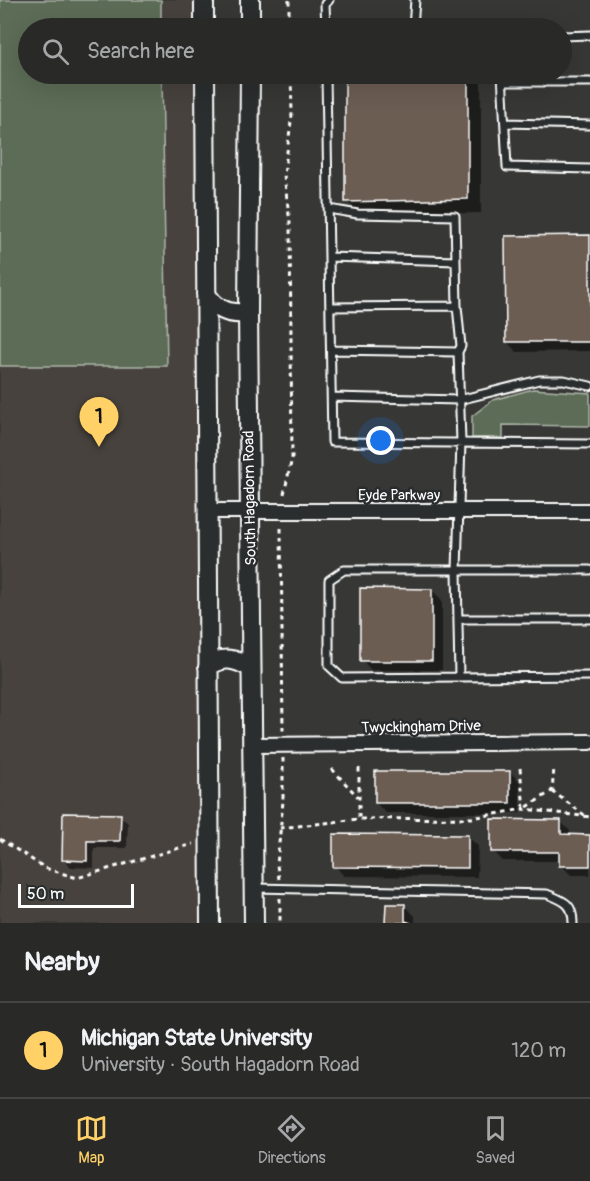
<!DOCTYPE html>
<html lang="en">
<head>
<meta charset="utf-8">
<style>
	:root { --surface:#292928; --page:#353534; --text:#f1f3f6; --muted:#a5a6a8; --line:#454545; --accent:#ffd166 }
	body { margin:0; font-family:Pangolin,sans-serif; background:var(--page); color:var(--text) }
	.scale { position:absolute; left:18px; bottom:15px; width:116px; box-sizing:border-box; padding-left:6px; border:3px solid #fff; border-top:0; font-size:16px; line-height:21px; white-space:nowrap; color:#fff; -webkit-text-stroke:4px #2a2d2e; paint-order:stroke }
	.you { position:absolute; left:381px; top:441px; width:21px; height:21px; margin:-15px; border:4px solid #fff; border-radius:50%; background:#1a73e8; box-shadow:0 0 0 9px #1a73e833 }
	.badge { display:grid; place-items:center; width:39px; height:39px; border-radius:50%; background:var(--accent); color:#111; font-size:20px; font-weight:700 }
	.pin { position:absolute; translate:-50% -50px; filter:drop-shadow(0 2px 3px #0008) }
	.pin::after { content:''; position:absolute; top:32px; width:21px; height:18px; background:inherit; clip-path:polygon(0 0,100% 0,50% 100%) }
	.list { margin:0; padding:0; list-style:none }
	h2 { display:flex; justify-content:space-between; align-items:center; height:78px; margin:0; padding:0 24px; font-size:26px }
	h2 small { font-size:20px; font-weight:400; color:var(--muted) }
	.list li { display:grid; grid-template-columns:39px 1fr auto; gap:18px; align-items:center; box-sizing:border-box; height:96px; padding:0 24px; border-top:2px solid var(--line) }
	.list b { display:block; font-size:22px; white-space:nowrap }
	.list p { margin:0; font-size:20px; white-space:nowrap; color:var(--muted) }
	.list em { font-size:20px; font-style:normal; color:var(--muted) }
	.icon { flex:none; width:33px; height:33px; fill:none; stroke:currentColor; stroke-width:2; stroke-linecap:round; stroke-linejoin:round }
	.map { position:relative; flex:none; width:590px; height:923px; overflow:hidden }
	.search { position:absolute; background:var(--surface); box-shadow:0 6px 24px #0002; left:18px; right:18px; top:18px; height:66px; display:flex; align-items:center; gap:15px; box-sizing:border-box; padding:0 21px; border-radius:33px; color:var(--muted); font-size:22px }
	.sheet { height:174px; background:var(--surface) }
	nav { display:flex; justify-content:space-around; align-items:center; box-sizing:border-box; height:84px; border-top:2px solid var(--line); background:var(--surface); font-size:16px; color:var(--muted) }
	nav a { display:grid; justify-items:center; gap:3px }
	nav .on { color:var(--accent) }
	.map>svg:first-child { display:block }
</style>
</head>
<body>
<div class="map">
<svg width="590" height="923" viewBox="0 0 590 923">
	<rect width="100%" height="100%" fill="#373735"/>
	<filter id="ink" filterUnits="userSpaceOnUse"><feTurbulence type="fractalNoise" baseFrequency=".0167" numOctaves="2"/><feDisplacementMap in="SourceGraphic" scale="12" xChannelSelector="R" yChannelSelector="G"/><feConvolveMatrix kernelMatrix="1 2 1 2 8 2 1 2 1" color-interpolation-filters="sRGB"/></filter>
	<g filter="url(#ink)">
		<path fill="#47423e" d="M0 0H195V28H28V74H196L201 923H0Z"/>
		<path fill="#5c6c56" stroke="#aeb6aa" stroke-width="1.5" d="M0 0H161V28H28V74H162L167 366H0Z
			M533 389 590 393V426L503 425V438H472V416L493 400Z"/>
		<path fill="#0007" d="M347 74 481 75V213L361 215 347 201Z
			M590 237V351L517 352 507 342Z
			M432 590 442 600V670H371L362 660Z
			M510 772 520 782V813H386L376 803Z
			M64 815 120 816 128 823 127 848H94V868L71 867 64 860Z
			M560 821 570 831V836H590V875H571L561 865V861H503L493 851Z
			M468 837 478 846 477 877 344 876 335 866Z
			M405 906 415 916V923H387Z"/>
		<path fill="#6c5d53" stroke="#fff" stroke-width="1.5" d="M345 74H468V199L345 202Z
			M590 235V342H506L505 236Z
			M360 588 432 589V661H360Z
			M375 771H510V803H375Z
			M63 813 121 814 120 841H87V861L62 860Z
			M491 819 561 820V834L590 835V866H559V852H491Z
			M333 834 468 835V868L333 867Z
			M386 904H405V921L411 923H385Z"/>
		<g fill="none" stroke-linecap="round" stroke-linejoin="round">
			<g stroke="#fff" stroke-width="11">
				<path id="service" d="M326 28 325 4 329 0
					M413 28 415 0
					M562 36 590 35
					M326 74 332 442 590 444
					M502 74 507 167 590 169
					M503 82H590
					M505 123 590 125
					M329 209 358 214 455 216 457 306 461 346 458 352 461 442 457 570H344L329 580V666L342 678 590 676
					M329 257 456 261
					M330 307 457 306
					M331 350 458 352
					M332 397 459 400 539 380H564L590 386
					M458 619H590
					M459 677 457 570H590
					M255 888 547 894C564 901 573 903 573 923"/>
			</g>
			<g stroke="#fff" stroke-width="18">
				<path id="minor" d="M207 511H590
					M252 745 590 742"/>
			</g>
			<g stroke="#fff" stroke-width="22">
				<path id="tertiary" d="M204 0V28
					M250 28V0
					M205 74 210 923
					M250 74 248 312 254 923
					M206 294C215 309 230 316 248 312
					M208 667C223 655 236 659 251 668"/>
			</g>
			<path stroke="#fff" stroke-width="3" stroke-dasharray="4.5 4.5" stroke-linecap="butt" d="M289 0V28
				M284 494 292 458 290 223 284 175 292 114 291 74
				M281 528 283 733
				M359 768V819
				M520 768 524 809 552 791 554 768
				M332 769 359 798
				M552 791 587 817
				M280 828 359 819 471 818 524 809 590 817
				M0 839 45 868 77 878 193 844
				M279 879 277 865 283 801V757
				M280 898V923"/>
			<use href="#service" stroke="#2a2d2e" stroke-width="7"/>
			<use href="#minor" stroke="#2a2d2e" stroke-width="14"/>
			<use href="#tertiary" stroke="#2a2d2e" stroke-width="18"/>
		</g>
	</g>
	<g text-anchor="middle" dominant-baseline="central" stroke-width="5" stroke-linejoin="round" paint-order="stroke">
		<g font-size="15" fill="#fff" stroke="#2a2d2e">
			<text x="399" y="495">Eyde Parkway</text>
			<text transform="translate(250 498) rotate(-91)">South Hagadorn Road</text>
			<text transform="translate(421 727) rotate(-1)">Twyckingham Drive</text>
		</g>
	</g>
</svg>
<div class="scale">50 m</div>
<div class="you"></div>
<div class="pin badge" style="left:99px;top:447px">1</div>
<div class="search"><svg class="icon" aria-label="search" viewBox="0 0 24 24"><circle cx="10" cy="10" r="6"/><path d="M15 15l6 6"/></svg>Search here</div>
</div>
<section class="sheet">
<h2>Nearby<small></small></h2>
<ul class="list">
<li><span class="badge">1</span><div><b>Michigan State University</b><p>University · South Hagadorn Road</p></div><em>120 m</em></li>
</ul>
</section>
<nav>
<a class="on"><svg class="icon" aria-label="map" viewBox="0 0 24 24"><path d="M3 6l6-2 6 2 6-2v14l-6 2-6-2-6 2zM9 4v14M15 6v14"/></svg>Map</a>
<a><svg class="icon" aria-label="directions" viewBox="0 0 24 24"><path d="M12 3l9 9-9 9-9-9zM9 14v-3h6M13 9l2 2-2 2"/></svg>Directions</a>
<a><svg class="icon" aria-label="saved" viewBox="0 0 24 24"><path d="M7 4h10v16l-5-4-5 4z"/></svg>Saved</a>
</nav>
</body>
</html>
